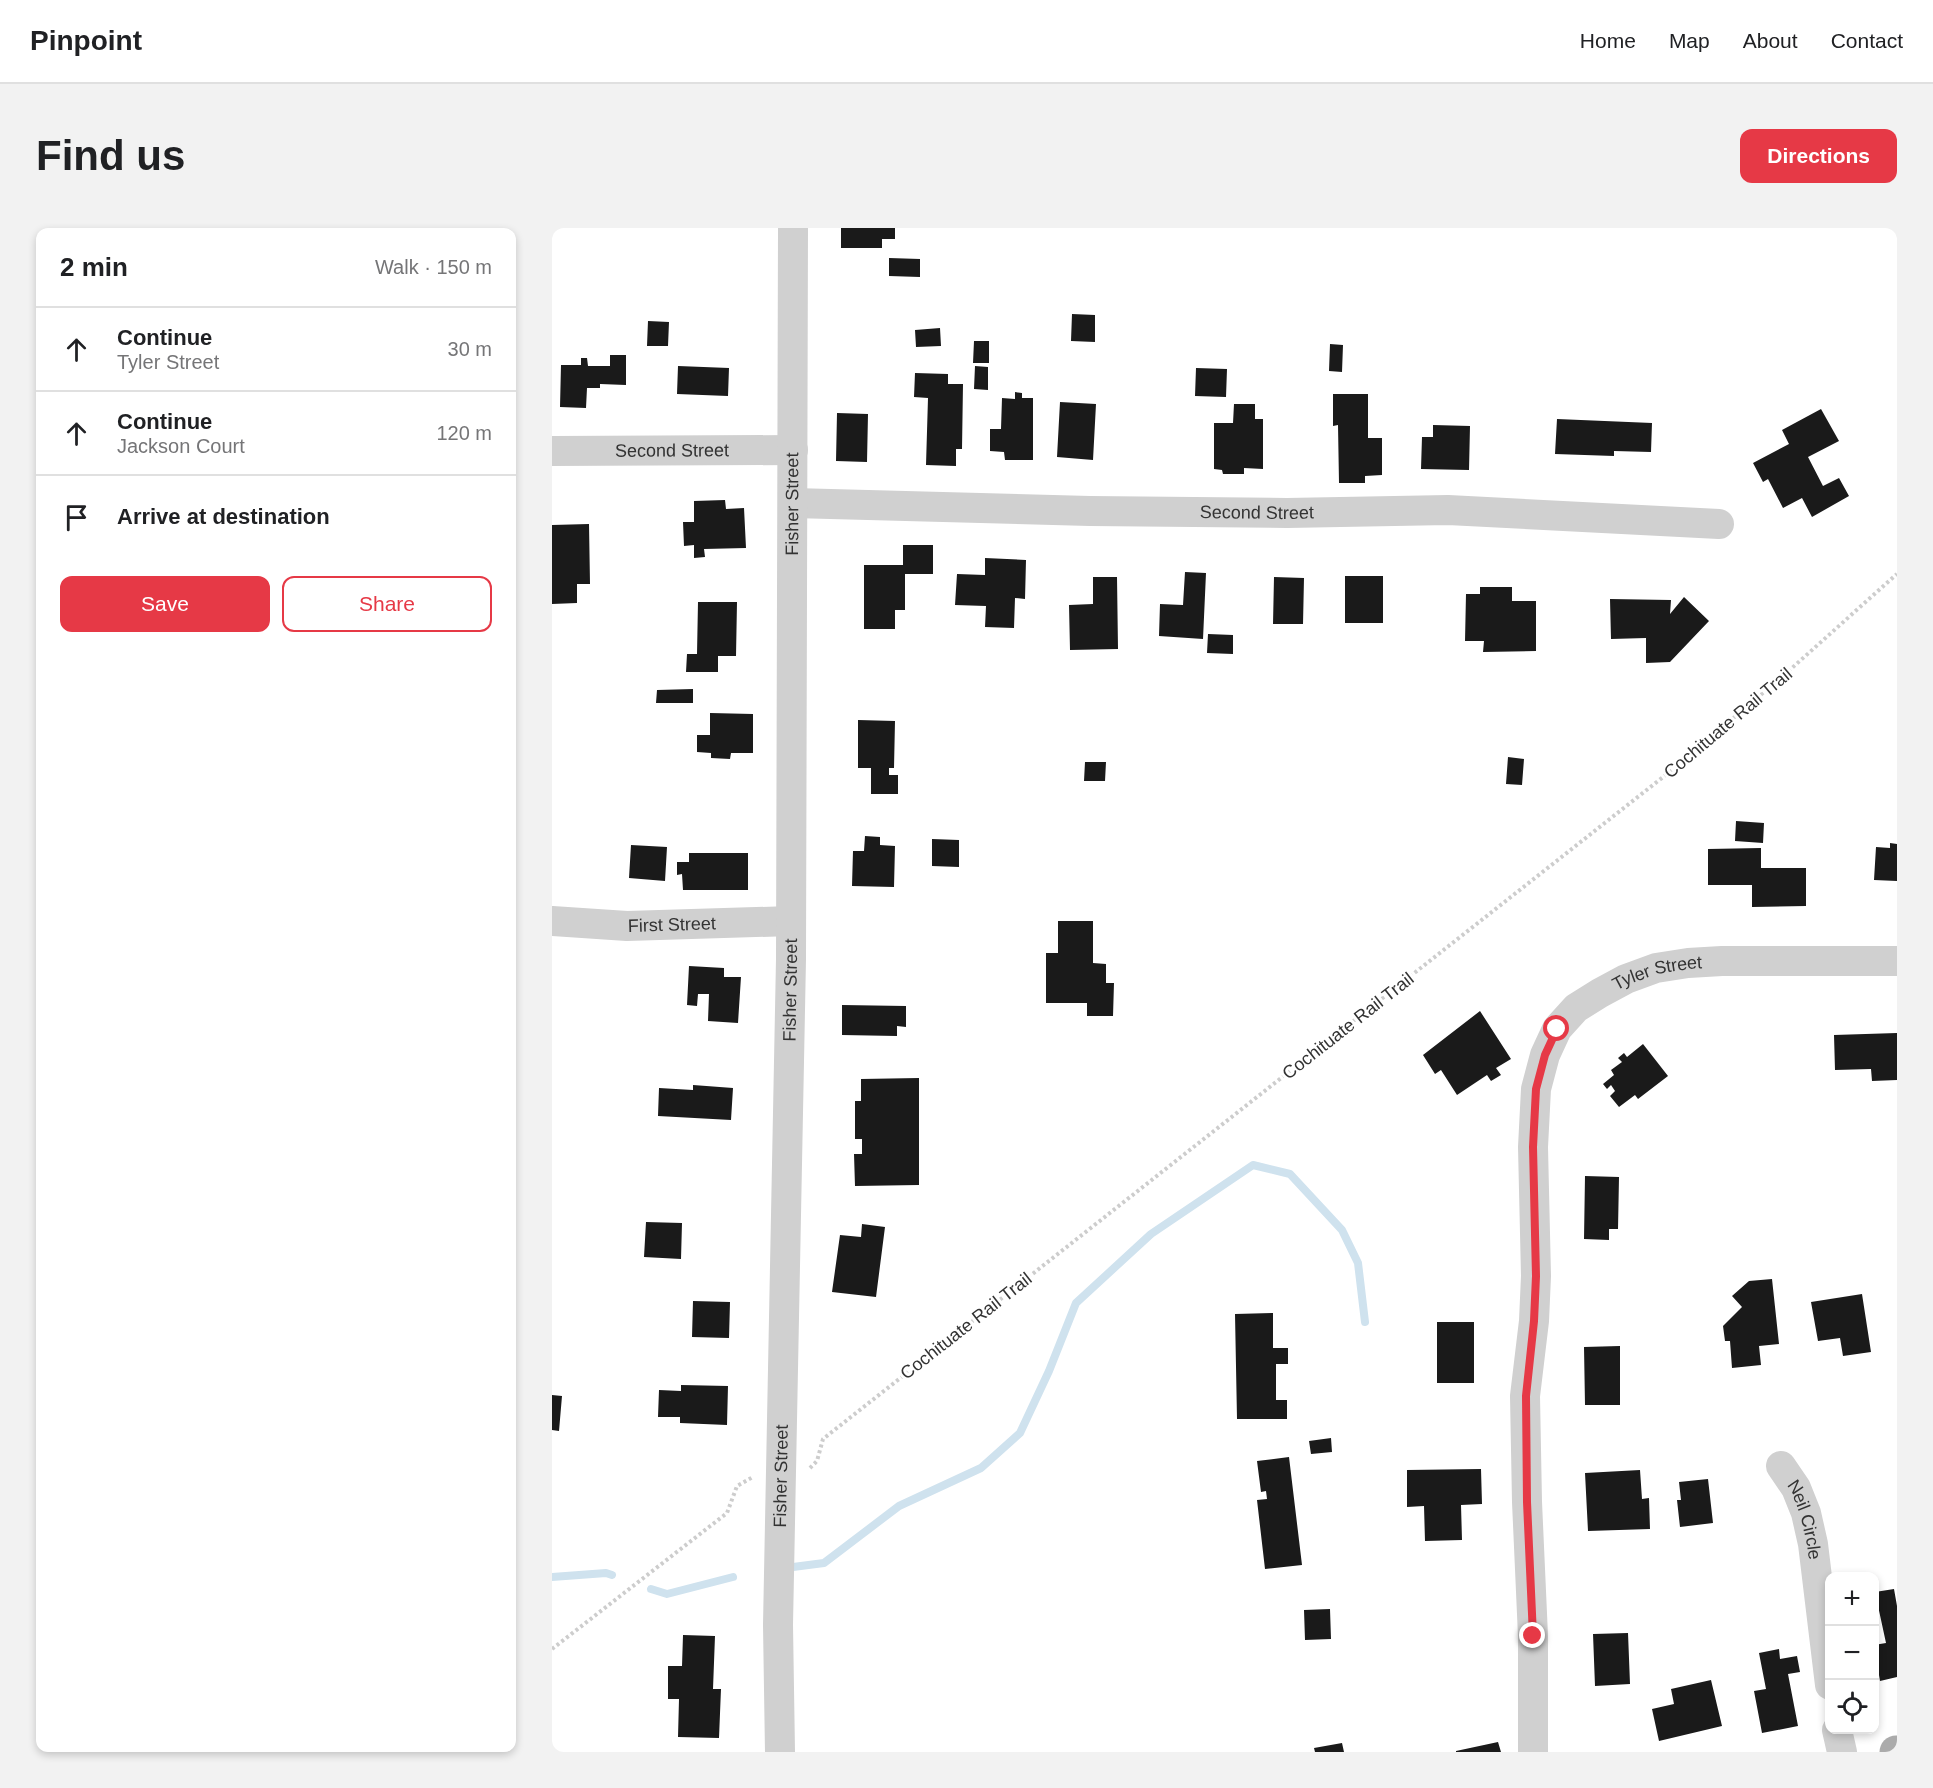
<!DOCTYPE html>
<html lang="en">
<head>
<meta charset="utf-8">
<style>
	:root { --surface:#fff; --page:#f2f2f2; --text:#202124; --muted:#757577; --line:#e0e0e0; --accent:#e63946 }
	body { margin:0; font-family:Arial,sans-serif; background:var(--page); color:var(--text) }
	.controls { position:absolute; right:18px; bottom:18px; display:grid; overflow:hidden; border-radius:12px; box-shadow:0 3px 9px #0003 }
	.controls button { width:54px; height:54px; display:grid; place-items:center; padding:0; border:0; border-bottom:2px solid var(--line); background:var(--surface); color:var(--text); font:30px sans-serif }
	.stop { position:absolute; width:18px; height:18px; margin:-14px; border:4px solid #e63946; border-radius:50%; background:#fff }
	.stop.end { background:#e63946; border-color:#fff; box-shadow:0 2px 6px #0008 }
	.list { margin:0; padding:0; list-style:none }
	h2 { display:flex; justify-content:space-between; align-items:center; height:78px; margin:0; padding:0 24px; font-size:26px }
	h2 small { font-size:20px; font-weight:400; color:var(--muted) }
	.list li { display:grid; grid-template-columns:39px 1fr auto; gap:18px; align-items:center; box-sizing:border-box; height:84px; padding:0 24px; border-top:2px solid var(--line) }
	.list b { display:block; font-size:22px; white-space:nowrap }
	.list p { margin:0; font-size:20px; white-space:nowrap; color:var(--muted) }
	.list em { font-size:20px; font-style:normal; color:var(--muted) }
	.actions { display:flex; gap:12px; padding:18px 24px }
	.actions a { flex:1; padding:14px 0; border:2px solid var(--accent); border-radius:12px; text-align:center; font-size:21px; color:var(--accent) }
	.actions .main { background:var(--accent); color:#fff }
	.icon { flex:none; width:33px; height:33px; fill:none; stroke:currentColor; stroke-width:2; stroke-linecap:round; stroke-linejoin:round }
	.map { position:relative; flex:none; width:1345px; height:1524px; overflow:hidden; border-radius:12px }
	header { display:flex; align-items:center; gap:36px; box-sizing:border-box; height:84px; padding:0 30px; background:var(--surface); border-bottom:2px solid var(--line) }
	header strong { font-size:28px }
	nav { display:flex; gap:33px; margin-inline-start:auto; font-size:21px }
	.intro { display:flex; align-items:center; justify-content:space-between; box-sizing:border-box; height:144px; padding:0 36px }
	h1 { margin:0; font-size:42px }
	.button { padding:15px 27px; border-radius:12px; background:var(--accent); color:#fff; font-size:21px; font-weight:700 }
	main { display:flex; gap:36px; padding:0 36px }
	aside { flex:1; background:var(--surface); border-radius:12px; box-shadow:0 3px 9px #0003 }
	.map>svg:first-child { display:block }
</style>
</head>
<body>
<header>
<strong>Pinpoint</strong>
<nav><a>Home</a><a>Map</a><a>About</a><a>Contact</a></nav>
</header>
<div class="intro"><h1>Find us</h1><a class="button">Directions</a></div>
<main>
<aside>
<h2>2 min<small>Walk · 150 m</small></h2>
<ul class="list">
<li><svg class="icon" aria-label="ahead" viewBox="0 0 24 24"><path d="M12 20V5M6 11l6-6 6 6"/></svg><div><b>Continue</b><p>Tyler Street</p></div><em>30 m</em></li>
<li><svg class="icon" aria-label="ahead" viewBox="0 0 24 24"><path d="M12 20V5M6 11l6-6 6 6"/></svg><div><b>Continue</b><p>Jackson Court</p></div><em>120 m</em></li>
<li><svg class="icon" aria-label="arrive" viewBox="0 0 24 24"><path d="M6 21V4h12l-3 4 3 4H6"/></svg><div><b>Arrive at destination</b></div></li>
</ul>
<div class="actions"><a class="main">Save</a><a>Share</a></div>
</aside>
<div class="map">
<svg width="1345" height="1524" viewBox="0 0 1345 1524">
	<rect width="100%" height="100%" fill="#fff"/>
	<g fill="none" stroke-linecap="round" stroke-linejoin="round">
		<path stroke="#cfe2ee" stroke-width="8" d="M241 1339 272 1335 347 1278 429 1240 468 1205 497 1143 524 1075 599 1006 701 937 738 946 790 1002 806 1035 813 1094
			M0 1349 54 1345 60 1347
			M99 1361 115 1366 181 1349"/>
	</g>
	<path fill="#1a1a1a" d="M289 0H343V11H330V20H289Z
		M337 30 368 31V49L337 48Z
		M520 86 543 87V114L519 113Z
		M96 93 117 94 116 118H95Z
		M388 100 389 118 364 119 363 102Z
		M422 113H437V135H421Z
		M778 116 791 117 790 144 777 143Z
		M58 127H74V157L48 156V160H35L34 180 8 179 9 137H29V130H35L36 138H58Z
		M126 138 177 140 176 168 125 166Z
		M423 138 436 139V162L422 161Z
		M644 140 675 141 674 169 643 168Z
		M363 145 396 146V156H411L410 221H404V238L374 237 376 170 362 169Z
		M463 164 470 165V170H481V232H453L452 224 438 223V201H449L450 170 463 171Z
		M781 166H816V210H830V247L813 248V255H787L786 197 781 198Z
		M508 174 544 176 541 232 505 229Z
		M682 176H703V191H711V241L692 240V246H671L670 242 662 241V195H681Z
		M1269 181 1287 213 1256 229 1271 258 1287 250 1297 268 1260 289 1250 270 1231 280 1216 251 1211 254 1201 235 1237 216 1230 202Z
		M285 185 316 186 315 234 284 233Z
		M1005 191 1100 195 1099 224 1062 223V228L1003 226Z
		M881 197 918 198 917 242 869 241 870 209H881Z
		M173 272 174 281 192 280 194 320 152 321 153 329 142 330V317L132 318 131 294H142V273Z
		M37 296 38 356H25V375L0 376V297Z
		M351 317H381V346H353V382H343V401H312V337H351Z
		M433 330 474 332 473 371 463 370 462 400 433 399 434 378 403 377 405 346 433 347Z
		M633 344 654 345 651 411 607 408 608 376 631 377Z
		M793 348H831V395H793Z
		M541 349H565L566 421 518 422 517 377 541 376Z
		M722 349 752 350 751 396H721Z
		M928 359H960V373H984V423L931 424 932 413H913L914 366H928Z
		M1132 369 1157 393 1118 434 1094 435V410L1059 411 1058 371 1119 372 1118 386Z
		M146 374H185L184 428H166V444H134L135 426H145Z
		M656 406 681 407V426L655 425Z
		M141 461V475H104L105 462Z
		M158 485 201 486V525H179L178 531 159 530V525L145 524V507H158Z
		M306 492 343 493 342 540H337V547H346V566H319V540H306Z
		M956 529 972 531 970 557 954 556Z
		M533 534H554L553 553H532Z
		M1184 593 1212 595 1211 615 1183 613Z
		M313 608 328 609V617L343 618 342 659 300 658 301 623H312Z
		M380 611 407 612V639L380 638Z
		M1338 615 1345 616V653L1322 652 1324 619 1338 620Z
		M79 617 115 619 113 653 77 650Z
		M1209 620V640H1254V678L1200 679V657H1156V621Z
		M137 625H196V662H131L130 646 125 647V634H137Z
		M506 693H541V735L554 736V755H562L561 788H535V775H494V725H506Z
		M137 738 172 740V749H189L186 795 156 793 157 766H146L145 778 135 777Z
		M290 777 354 778V799L345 798V808L290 807Z
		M928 783 959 831 944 840 949 847 939 853 935 847 905 867 889 842 883 846 871 827Z
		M1345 805V852L1320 853 1319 841 1283 842 1282 807Z
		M1091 816 1116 848 1086 871 1083 867 1067 879 1058 868 1063 863 1059 857 1055 861 1051 856 1062 847 1059 842 1070 834 1066 830 1072 825 1075 829Z
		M367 850V957L303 958 302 926H310V911H303V873H309V851Z
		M141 857 181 860 179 892 106 888 107 860 141 862Z
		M1033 948 1067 949 1066 1001H1057V1012L1032 1011Z
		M94 994 130 995 129 1031 92 1029Z
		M310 996 333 999 324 1069 280 1064 288 1007 309 1009Z
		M1220 1051 1227 1116 1207 1118 1209 1137 1180 1140 1178 1113H1173L1171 1098 1190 1079 1180 1068 1197 1053Z
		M1310 1066 1319 1124 1291 1128 1288 1110 1266 1113 1259 1074Z
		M141 1073 178 1074 177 1110 140 1109Z
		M721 1085V1120H736V1136H724V1172H735V1191H685L683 1086Z
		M885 1094H922V1155H885Z
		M1068 1118V1177H1033L1032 1119Z
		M129 1157 176 1158 175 1197 128 1195V1189H106L107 1162 129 1163Z
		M0 1167 10 1168 7 1203 0 1202Z
		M779 1210 780 1224 759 1226 757 1213Z
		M737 1229 750 1337 713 1341 705 1272 715 1271 714 1263 709 1264 705 1233Z
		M929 1241 930 1276 909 1277 910 1312 873 1313 872 1278 855 1279V1242Z
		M1088 1242 1090 1271 1097 1270 1098 1301 1036 1303 1033 1245Z
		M1156 1251 1161 1295 1128 1299 1125 1272H1129L1127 1254Z
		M1342 1361 1345 1378V1449L1328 1453 1322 1417 1334 1415 1323 1364Z
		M778 1381 779 1411 753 1412 752 1382Z
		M1076 1405 1078 1456 1043 1458 1041 1406Z
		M131 1407 163 1408 161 1461H169L167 1510 126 1509 127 1471H116V1438H130Z
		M1227 1421 1228 1431 1245 1428 1248 1444 1236 1446 1246 1498 1210 1505 1202 1463 1214 1461 1207 1425Z
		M1159 1452 1170 1498 1107 1513 1100 1481 1122 1476 1119 1461Z
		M946 1514 949 1524H904V1523Z
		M790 1515 792 1524H763L762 1520Z"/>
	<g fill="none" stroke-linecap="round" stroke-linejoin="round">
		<path stroke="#cdcdcd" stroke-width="4" stroke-dasharray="3 3" stroke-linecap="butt" d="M258 1240 265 1233 271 1211 1120 542 1231 448 1345 346
			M0 1421 175 1285 185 1258 201 1249"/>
		<g stroke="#d0d0d0" stroke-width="30">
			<path id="s1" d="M0 223 241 222"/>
			<path id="s2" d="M241 275 538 283 735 285 896 282 1167 296"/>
			<path id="s3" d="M0 693 75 698 239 693"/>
			<path id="s4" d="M1229 1238 1244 1260 1254 1285 1261 1316 1278 1457"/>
			<path d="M1285 1502 1290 1524"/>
			<path id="s5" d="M228 1524 226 1397 239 731 241 0"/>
			<path id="s6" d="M981 1524V1408L975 1274 973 1168 982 1093 984 1048 981 919 984 861 993 827 1005 801 1024 780 1048 765 1074 751 1104 740 1136 735 1170 733H1345"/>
		</g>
		<path stroke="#ababab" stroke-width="33" d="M1344 1524H1345"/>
	</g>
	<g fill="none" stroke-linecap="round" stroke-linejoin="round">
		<path stroke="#e63946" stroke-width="8" d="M981 1408 975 1274 974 1168 982 1093 984 1048 981 919 984 861 993 827 1005 801"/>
	</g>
	<g text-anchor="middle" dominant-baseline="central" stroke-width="6" stroke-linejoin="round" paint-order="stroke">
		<g font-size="18" fill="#333" stroke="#fff">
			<text stroke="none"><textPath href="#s1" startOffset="120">Second Street</textPath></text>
			<text stroke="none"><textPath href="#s5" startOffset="1248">Fisher Street</textPath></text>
			<text stroke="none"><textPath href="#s2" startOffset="464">Second Street</textPath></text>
			<text transform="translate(1176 495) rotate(-40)">Cochituate Rail Trail</text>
			<text stroke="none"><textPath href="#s3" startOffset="120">First Street</textPath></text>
			<text stroke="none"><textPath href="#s6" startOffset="846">Tyler Street</textPath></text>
			<text stroke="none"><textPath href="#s5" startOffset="762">Fisher Street</textPath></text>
			<text transform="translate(796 798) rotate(-38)">Cochituate Rail Trail</text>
			<text transform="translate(414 1098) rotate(-38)">Cochituate Rail Trail</text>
			<text stroke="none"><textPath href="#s5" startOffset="276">Fisher Street</textPath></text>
			<text stroke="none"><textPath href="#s4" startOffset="60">Neil Circle</textPath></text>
		</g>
	</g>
</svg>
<div class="controls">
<button>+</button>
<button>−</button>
<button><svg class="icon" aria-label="locate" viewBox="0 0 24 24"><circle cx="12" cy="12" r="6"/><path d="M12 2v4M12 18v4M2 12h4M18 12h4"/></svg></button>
</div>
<div class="stop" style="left:1005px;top:801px"></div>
<div class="stop end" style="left:981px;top:1408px"></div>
</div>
</main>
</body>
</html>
